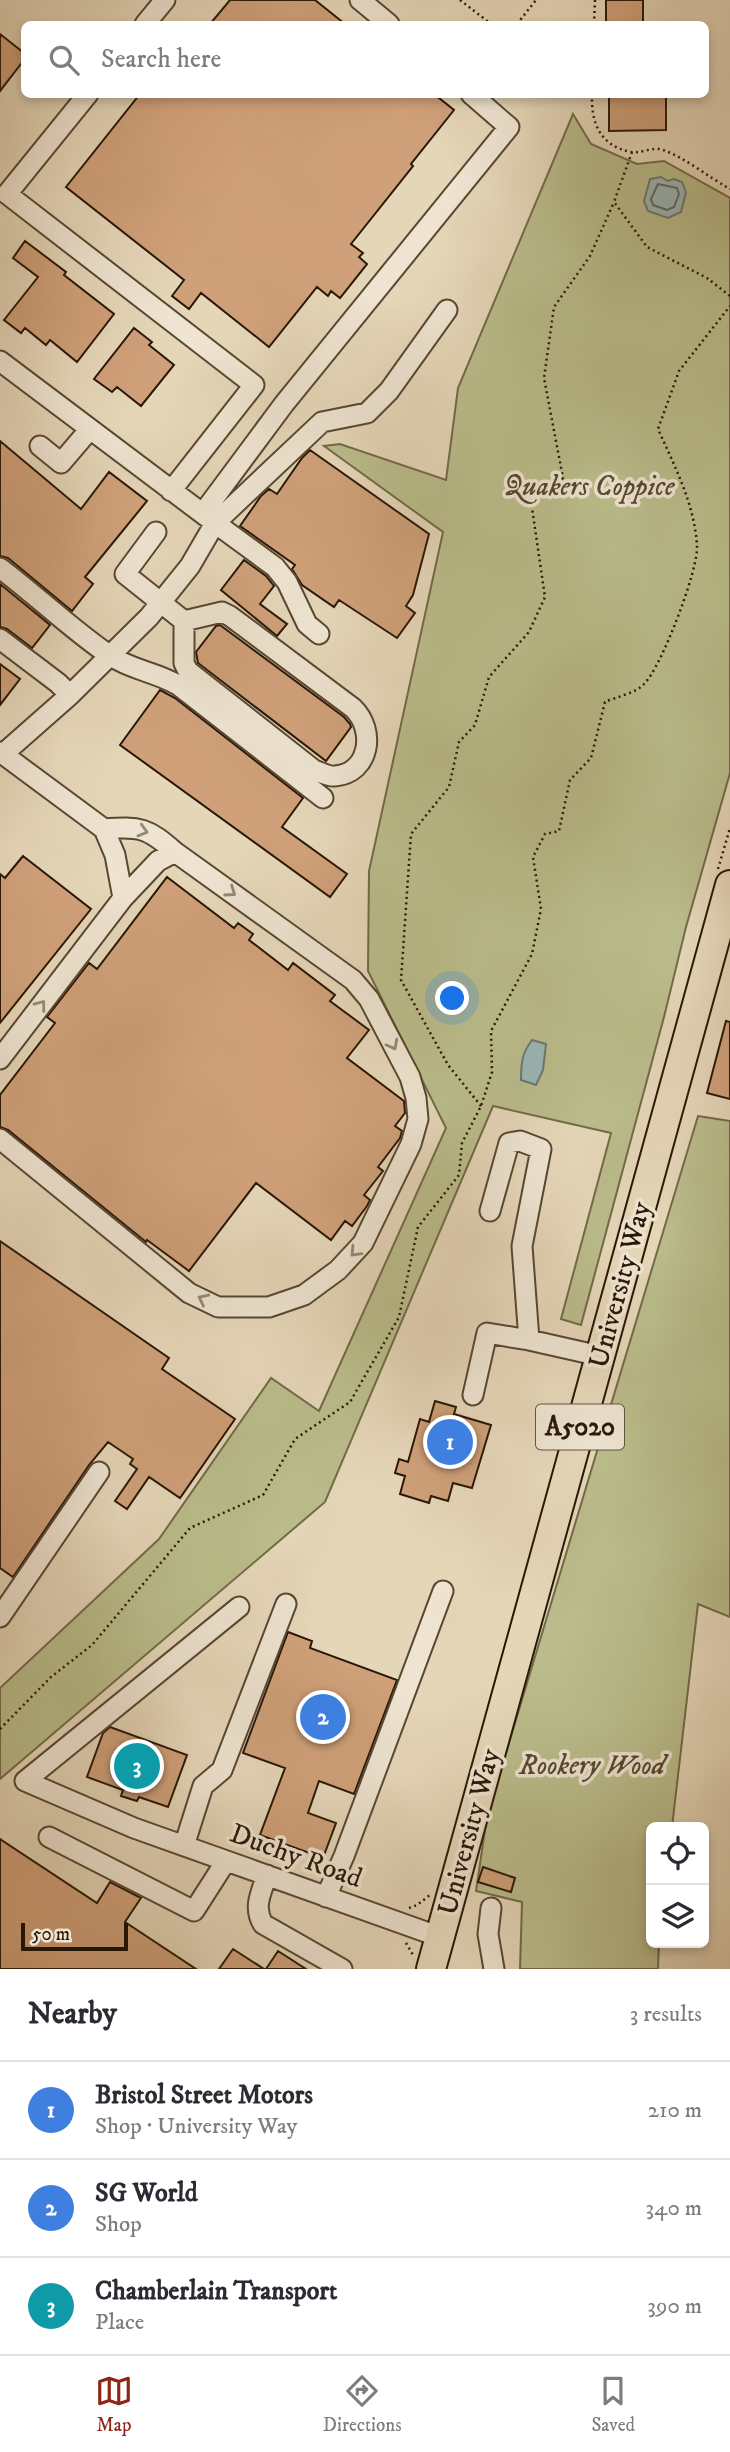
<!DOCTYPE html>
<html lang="en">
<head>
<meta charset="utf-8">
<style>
	:root { --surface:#fff; --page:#f2f2f3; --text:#2b2b33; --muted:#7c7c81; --line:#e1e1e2; --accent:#8f2418 }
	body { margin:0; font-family:"IM FELL DW Pica",serif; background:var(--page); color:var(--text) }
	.controls { position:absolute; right:21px; bottom:21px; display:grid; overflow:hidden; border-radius:10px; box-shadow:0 4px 10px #0003 }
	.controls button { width:63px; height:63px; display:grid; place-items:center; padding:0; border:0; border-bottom:2px solid var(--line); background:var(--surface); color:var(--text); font:35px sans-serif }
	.scale { position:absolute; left:21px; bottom:18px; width:107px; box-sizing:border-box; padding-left:7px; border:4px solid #291706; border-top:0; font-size:19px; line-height:24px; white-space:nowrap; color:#291706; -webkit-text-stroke:5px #eee4d1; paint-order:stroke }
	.you { position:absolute; left:453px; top:999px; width:24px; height:24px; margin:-18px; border:5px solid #fff; border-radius:50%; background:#1a73e8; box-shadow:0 0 0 10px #1a73e833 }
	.badge { display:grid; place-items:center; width:46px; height:46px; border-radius:50%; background:var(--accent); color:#fff; font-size:23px; font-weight:700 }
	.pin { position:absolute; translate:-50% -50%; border:4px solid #fff; box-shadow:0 2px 7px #0006 }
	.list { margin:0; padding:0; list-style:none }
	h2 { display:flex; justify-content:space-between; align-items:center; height:91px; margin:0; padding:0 28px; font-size:30px }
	h2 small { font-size:23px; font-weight:400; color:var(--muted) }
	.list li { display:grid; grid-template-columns:46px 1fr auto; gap:21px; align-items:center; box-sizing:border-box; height:98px; padding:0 28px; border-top:2px solid var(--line) }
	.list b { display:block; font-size:26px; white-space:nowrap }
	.list p { margin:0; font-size:23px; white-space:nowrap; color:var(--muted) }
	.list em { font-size:23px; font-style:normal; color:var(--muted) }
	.icon { flex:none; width:38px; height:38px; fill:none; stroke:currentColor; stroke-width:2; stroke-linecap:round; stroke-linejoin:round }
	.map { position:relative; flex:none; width:730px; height:1969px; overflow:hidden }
	.search { position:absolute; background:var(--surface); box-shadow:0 4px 10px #0003; left:21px; right:21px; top:21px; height:77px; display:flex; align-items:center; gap:18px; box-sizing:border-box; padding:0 24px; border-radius:10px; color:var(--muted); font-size:26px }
	.sheet { height:385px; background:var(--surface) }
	nav { display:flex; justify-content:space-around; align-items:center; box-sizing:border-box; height:98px; border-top:2px solid var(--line); background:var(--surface); font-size:19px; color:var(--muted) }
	nav a { display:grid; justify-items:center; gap:4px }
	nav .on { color:var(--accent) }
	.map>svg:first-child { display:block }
</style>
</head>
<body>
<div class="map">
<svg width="730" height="1969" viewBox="0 0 730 1969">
	<rect width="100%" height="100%" fill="#e5d6b8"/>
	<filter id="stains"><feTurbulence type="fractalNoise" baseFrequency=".00286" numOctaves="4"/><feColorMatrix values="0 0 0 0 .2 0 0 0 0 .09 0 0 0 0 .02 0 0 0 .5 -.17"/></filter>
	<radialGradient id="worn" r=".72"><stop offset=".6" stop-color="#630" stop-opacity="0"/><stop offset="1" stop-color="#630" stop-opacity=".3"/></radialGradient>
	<path fill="#babc8b" stroke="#726a48" stroke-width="2" d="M573 114 591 144 637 164 664 161 730 198V773L686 927 664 1017 581 1325 561 1319 611 1133 493 1106 325 1502 0 1779V1688L159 1539 271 1378 319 1411 446 1128 368 971 369 871 443 532 324 446 340 444 446 480 458 388Z
		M698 1116 730 1121V1617L698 1604 672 1827H651V1943H659L658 1969H520L522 1902 476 1891 487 1816Z"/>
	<path fill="#99b7b7" stroke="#6c7770" stroke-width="2" d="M661 177 668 181 674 179 682 182 686 192 681 212 668 218 648 211 644 201 650 179Z
		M532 1040 546 1044 543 1070 536 1085 521 1080C521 1063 522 1053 532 1040Z"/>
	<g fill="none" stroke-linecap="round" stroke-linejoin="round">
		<path stroke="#61675e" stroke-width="2" d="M658 184 677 188 679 194 674 207 667 210 653 205 651 199Z"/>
	</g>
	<path fill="#cfa079" stroke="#291706" stroke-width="2" d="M230 0H315L345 24H210Z
		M606 0H643V24H606Z
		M0 34 24 53V60L0 91Z
		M140 94H434L454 110 411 164 413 166 351 244 363 253 359 257 367 264 340 298 331 291 328 296 317 287 269 347 201 293 189 309 172 296 184 280 66 187Z
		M666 94V130L609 131V95Z
		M25 241 66 272 64 275 114 314 77 362 50 340 46 345 25 328 21 333 4 320 38 277 13 258Z
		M134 328 152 342 149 345 174 365 141 406 117 387 112 392 94 379Z
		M0 441 81 509 109 472 147 501 85 577 93 584 72 611 8 558 0 556Z
		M310 450 429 534 413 595 406 606 415 613 397 638 339 600 334 607 302 585 292 569 295 565 240 526 261 496 269 489 277 494 302 458Z
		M244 560 266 576 274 586 260 604 287 624 277 636 221 590Z
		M0 584 50 625 32 648 7 629 0 627Z
		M220 625 344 717 350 724 351 727 326 761 198 663 196 652 216 626Z
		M0 664 20 679 0 705Z
		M160 690 175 698 303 798 282 827 347 874 330 897 120 745Z
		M23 856 91 909 0 1023V874L5 878Z
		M167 877 234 928 238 923 253 934 249 940 288 970 293 963 335 995 330 1001 369 1030 347 1058 404 1101 405 1113 395 1126 402 1131 400 1138 378 1167 383 1171 364 1195 370 1200 367 1206 352 1226 345 1221 331 1240 256 1183 189 1271 147 1240 146 1242 8 1130 0 1127V1095L55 1023 47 1017 89 963 97 969Z
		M726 1021 730 1022V1099L707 1093Z
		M0 1241 169 1358 162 1369 235 1419 180 1498 149 1477 127 1509 115 1501 137 1469 130 1464 133 1459 108 1442 89 1465 13 1577 0 1568Z
		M435 1401 456 1407 454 1414 491 1425 472 1488 453 1483 448 1501 431 1496 429 1503 400 1494 405 1476 395 1473 399 1459 408 1462 420 1419 429 1422Z
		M288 1632 312 1641 310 1648 397 1680 354 1794 319 1781 308 1813 336 1823 323 1858 260 1835 285 1768 243 1753Z
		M110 1727 187 1755 168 1807 139 1797 137 1801 121 1796 123 1790 87 1777 103 1733Z
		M0 1839 97 1903 110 1882 141 1898 125 1922 196 1969H0Z
		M483 1867 515 1878 511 1892 478 1882Z
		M233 1949 264 1969H219Z
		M278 1951 306 1969H266Z"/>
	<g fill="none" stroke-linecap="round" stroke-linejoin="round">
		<g stroke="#584732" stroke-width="23">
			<path id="minor" d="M360 0 389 24
				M145 24 165 0
				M88 94 7 194 254 385 171 491
				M0 361 215 523 190 566 149 617 70 695 3 754
				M40 446 61 463 90 429
				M203 513 284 404 509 127 471 94
				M156 532 125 574 184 621 222 612 230 616 353 708C376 730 370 773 335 776 329 777 320 772 314 770L188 671 184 663V621
				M0 568C37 596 71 629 109 655 131 670 156 672 178 685L323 798
				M319 634 307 624 287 582 275 567 215 523 322 422 367 413 389 391 447 310
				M0 639 58 683 70 695
				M0 752 104 829 115 855 123 898
				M0 1059 123 898 158 861 175 852
				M0 1139 189 1293 218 1307H269L304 1295 338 1270 363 1243 411 1144 418 1119 416 1098 410 1077 369 999 353 980 175 852C148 828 140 826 104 829
				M490 1211 509 1143 520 1141 541 1149 522 1246 529 1340
				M473 1395 487 1333 529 1340 600 1356
				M239 1607 25 1781 134 1828 440 1937
				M0 1617 99 1472
				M49 1837 194 1911 226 1861
				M184 1846 203 1786 222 1770 286 1604
				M267 1875C261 1893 253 1907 263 1924L342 1969
				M326 1897 344 1856 443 1591
				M491 1908 488 1934 494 1969"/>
		</g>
		<g stroke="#291706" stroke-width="32">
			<path id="highway" d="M431 1969 730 885"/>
		</g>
		<path stroke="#291706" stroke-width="2.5" stroke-dasharray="2 3.5" stroke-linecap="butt" d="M460 0 491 24
			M517 24 536 0
			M594 24 595 0
			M592 94C591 123 600 146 631 152 641 154 653 146 663 150 684 157 710 178 730 189
			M632 152 614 202 647 247 707 278 730 296
			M718 869 730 828
			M481 1106 448 1065 401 980 411 834 449 787 459 742 475 725 489 677 529 632 545 597 531 501 563 478 544 378 554 307 590 256 614 202
			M0 1729 51 1677 92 1645 190 1528 263 1495 295 1439 350 1402 399 1317 418 1227 459 1175 462 1143 481 1106 492 1072 491 1031 532 954 541 909 533 857 545 834 559 831 570 780 591 758 605 702C616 697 636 693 644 684 661 668 699 569 697 545 694 503 675 467 658 429L679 371 730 306
			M409 1908 417 1905 430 1895
			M406 1943 413 1955"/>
		<use href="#minor" stroke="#eee4d1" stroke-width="19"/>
		<use href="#highway" stroke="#e5d6b8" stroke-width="28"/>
	</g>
	<defs><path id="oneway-chevron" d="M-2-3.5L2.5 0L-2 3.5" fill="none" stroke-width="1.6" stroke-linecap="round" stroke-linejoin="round" transform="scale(1.75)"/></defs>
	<g stroke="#958876">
		<use href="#oneway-chevron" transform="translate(143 831) rotate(16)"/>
		<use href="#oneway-chevron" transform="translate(231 892) rotate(35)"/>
		<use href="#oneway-chevron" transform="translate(41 1005) rotate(-53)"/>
		<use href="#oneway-chevron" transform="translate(393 1045) rotate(62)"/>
		<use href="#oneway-chevron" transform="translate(355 1252) rotate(133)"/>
		<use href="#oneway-chevron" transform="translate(203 1299) rotate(-154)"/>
	</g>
	<g text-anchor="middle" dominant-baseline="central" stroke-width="7" stroke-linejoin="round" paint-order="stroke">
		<rect fill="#eee4d1" stroke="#645443" stroke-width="2" x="536" y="1404.5" width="88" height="45" rx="5"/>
		<g font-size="26" font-weight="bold" fill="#291706">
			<text x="580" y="1427">A5020</text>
		</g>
		<g font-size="28" font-style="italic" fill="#54492e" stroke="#eee4d1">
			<text x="589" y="486">Quakers Coppice</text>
			<text x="592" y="1765">Rookery Wood</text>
		</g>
		<g font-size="28" fill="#291706" stroke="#eee4d1">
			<text transform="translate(620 1285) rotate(-75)">University Way</text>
			<text transform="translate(469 1832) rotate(-75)">University Way</text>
			<text transform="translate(296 1856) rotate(20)">Duchy Road</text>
		</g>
	</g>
	<rect width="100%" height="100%" filter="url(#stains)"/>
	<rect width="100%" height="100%" fill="url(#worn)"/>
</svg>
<div class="controls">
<button><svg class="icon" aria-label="locate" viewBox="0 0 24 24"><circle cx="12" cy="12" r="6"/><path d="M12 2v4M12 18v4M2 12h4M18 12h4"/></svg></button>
<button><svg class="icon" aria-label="layers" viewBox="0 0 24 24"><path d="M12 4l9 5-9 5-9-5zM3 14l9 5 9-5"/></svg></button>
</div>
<div class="scale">50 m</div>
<div class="you"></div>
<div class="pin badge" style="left:450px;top:1442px;background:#3f7fe0">1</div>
<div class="pin badge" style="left:323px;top:1717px;background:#3f7fe0">2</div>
<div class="pin badge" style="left:137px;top:1766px;background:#0f9aa8">3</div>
<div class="search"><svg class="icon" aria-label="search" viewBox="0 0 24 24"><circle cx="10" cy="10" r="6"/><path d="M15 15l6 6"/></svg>Search here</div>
</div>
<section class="sheet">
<h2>Nearby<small>3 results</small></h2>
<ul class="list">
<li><span class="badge" style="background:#3f7fe0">1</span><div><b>Bristol Street Motors</b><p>Shop · University Way</p></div><em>210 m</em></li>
<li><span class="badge" style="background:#3f7fe0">2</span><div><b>SG World</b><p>Shop</p></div><em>340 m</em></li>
<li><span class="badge" style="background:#0f9aa8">3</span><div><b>Chamberlain Transport</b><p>Place</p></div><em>390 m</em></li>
</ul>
</section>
<nav>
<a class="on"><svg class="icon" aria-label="map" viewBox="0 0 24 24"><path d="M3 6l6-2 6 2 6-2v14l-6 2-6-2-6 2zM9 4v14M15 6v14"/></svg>Map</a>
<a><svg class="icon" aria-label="directions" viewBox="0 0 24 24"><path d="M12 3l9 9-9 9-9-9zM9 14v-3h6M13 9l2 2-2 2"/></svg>Directions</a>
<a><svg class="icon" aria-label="saved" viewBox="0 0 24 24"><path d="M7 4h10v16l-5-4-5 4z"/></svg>Saved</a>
</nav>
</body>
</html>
